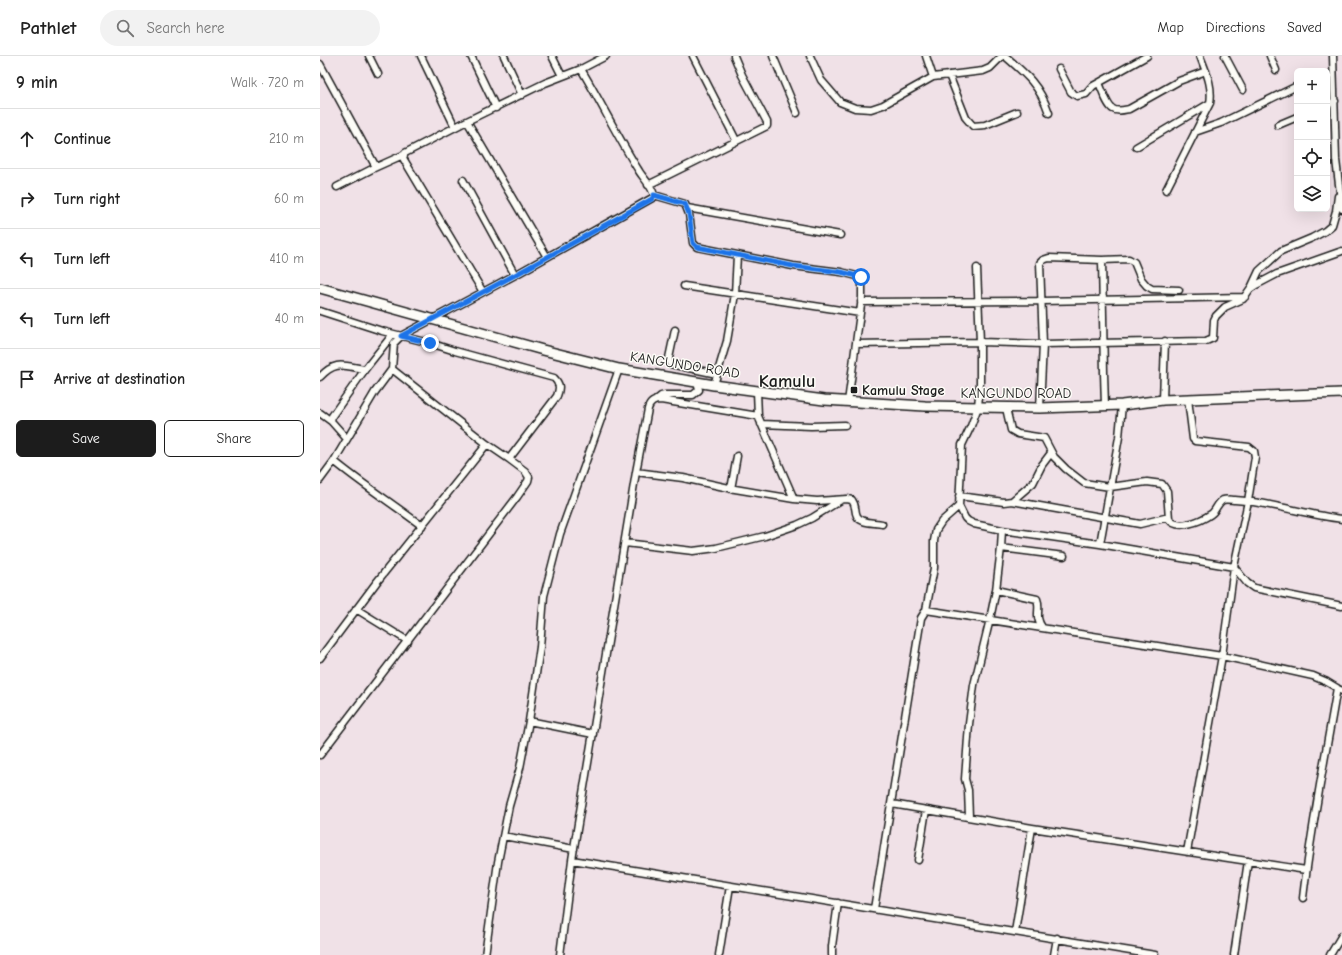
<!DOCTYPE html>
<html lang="en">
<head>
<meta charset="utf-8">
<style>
	:root { --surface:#fff; --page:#f2f2f2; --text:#222; --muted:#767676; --line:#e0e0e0; --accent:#1c1c1c }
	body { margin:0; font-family:"Comic Neue",sans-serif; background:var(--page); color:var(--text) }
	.controls { position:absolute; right:12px; top:12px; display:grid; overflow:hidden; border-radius:6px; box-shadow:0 4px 16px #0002 }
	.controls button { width:36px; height:36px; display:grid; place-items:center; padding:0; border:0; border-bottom:1px solid var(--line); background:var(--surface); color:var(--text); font:20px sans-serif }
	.stop { position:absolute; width:12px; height:12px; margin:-9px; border:3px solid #1a73e8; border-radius:50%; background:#fff }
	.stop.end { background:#1a73e8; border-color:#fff; box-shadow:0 1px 4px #0008 }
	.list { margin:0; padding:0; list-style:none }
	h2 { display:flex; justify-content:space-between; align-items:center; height:52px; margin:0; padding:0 16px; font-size:17px }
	h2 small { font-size:13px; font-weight:400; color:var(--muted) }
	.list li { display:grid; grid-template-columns:26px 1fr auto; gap:12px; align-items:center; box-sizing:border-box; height:60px; padding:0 16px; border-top:1px solid var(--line) }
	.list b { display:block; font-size:15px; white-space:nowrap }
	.list em { font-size:13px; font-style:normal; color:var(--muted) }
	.actions { display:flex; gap:8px; padding:12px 16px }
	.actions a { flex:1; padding:9px 0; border:1px solid var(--accent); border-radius:6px; text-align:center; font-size:14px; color:var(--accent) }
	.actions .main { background:var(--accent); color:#fff }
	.icon { flex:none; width:22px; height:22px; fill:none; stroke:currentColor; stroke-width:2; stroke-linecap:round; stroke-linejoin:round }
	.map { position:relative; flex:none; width:1022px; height:899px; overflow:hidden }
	header { display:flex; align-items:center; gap:24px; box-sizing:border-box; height:56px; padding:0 20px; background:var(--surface); border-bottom:1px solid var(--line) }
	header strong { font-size:19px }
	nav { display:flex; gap:22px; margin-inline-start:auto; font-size:14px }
	.search { width:280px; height:36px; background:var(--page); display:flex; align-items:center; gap:10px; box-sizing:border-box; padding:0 14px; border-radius:22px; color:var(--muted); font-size:15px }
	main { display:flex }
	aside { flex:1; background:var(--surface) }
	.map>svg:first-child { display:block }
</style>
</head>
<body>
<header>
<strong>Pathlet</strong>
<div class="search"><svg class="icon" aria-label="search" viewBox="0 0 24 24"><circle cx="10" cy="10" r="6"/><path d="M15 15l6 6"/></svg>Search here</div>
<nav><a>Map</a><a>Directions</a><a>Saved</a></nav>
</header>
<main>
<aside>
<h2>9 min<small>Walk · 720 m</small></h2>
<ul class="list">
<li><svg class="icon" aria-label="ahead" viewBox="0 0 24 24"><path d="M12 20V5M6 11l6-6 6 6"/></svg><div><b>Continue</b></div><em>210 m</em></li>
<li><svg class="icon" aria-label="right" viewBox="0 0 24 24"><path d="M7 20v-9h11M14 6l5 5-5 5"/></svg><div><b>Turn right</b></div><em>60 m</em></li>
<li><svg class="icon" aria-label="left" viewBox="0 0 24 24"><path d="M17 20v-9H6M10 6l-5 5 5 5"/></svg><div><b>Turn left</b></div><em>410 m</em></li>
<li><svg class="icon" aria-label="left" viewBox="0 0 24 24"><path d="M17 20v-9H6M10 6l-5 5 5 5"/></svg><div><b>Turn left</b></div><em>40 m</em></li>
<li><svg class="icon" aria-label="arrive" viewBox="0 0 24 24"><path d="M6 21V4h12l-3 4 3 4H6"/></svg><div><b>Arrive at destination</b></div></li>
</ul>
<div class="actions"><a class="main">Save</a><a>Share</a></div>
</aside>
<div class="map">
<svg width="1022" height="899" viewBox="0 0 1022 899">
	<rect width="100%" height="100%" fill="#f0e1e7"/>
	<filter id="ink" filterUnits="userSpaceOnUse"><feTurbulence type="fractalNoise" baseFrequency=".025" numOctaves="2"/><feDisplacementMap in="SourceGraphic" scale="8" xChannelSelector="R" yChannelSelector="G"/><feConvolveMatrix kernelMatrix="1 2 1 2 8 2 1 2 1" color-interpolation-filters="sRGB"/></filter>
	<g filter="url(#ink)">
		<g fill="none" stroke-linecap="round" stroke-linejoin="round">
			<g stroke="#1c1c1c" stroke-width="9">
				<path id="minor" d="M49 0 58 18
					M101 0 135 71
					M151 0 176 52
					M184 0 202 39
					M232 0 242 20
					M373 0 416 84
					M453 0 477 57
					M490 0 501 24 520 46 535 52 551 53 563 49 613 21 663 15 670 12 682 0
					M606 0 613 21
					M685 0C706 18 720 30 729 57
					M905 0 923 34
					M950 0 956 14
					M1013 0 1016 104 1022 153
					M0 8 56 111
					M739 13 751 36 757 40 766 38 773 30 827 0
					M629 19 646 62 653 70 665 69 697 56
					M779 27C782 33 787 50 793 53 797 56 804 54 809 53L859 25 886 15
					M1007 49 1015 45
					M147 65 227 201
					M958 69 977 61
					M875 76 901 67 977 30
					M816 91 890 47
					M143 124 195 219
					M328 129 447 70V66L422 19 414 0
					M17 131 54 112 83 99
					M846 134 890 47C893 30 886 16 880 0
					M334 139 365 148 369 158 373 187 377 191 473 210 521 216 541 221 542 224V241L540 257
					M367 152 520 179
					M782 204 784 317 785 350
					M364 230 540 257 528 346
					M931 232 939 215 961 195 992 182 1005 175 1012 169 1016 155 1018 140
					M163 236 83 102 85 97 147 65 225 27 261 13 286 0
					M541 246 722 245 925 241
					M0 255 62 275 110 287 135 295 234 322C240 328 240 332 237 340L189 403
					M355 274 349 302 350 308 397 318
					M536 288 660 286 723 288 886 285 893 282 894 264 896 260 905 251 923 243 930 233 936 229 957 218 1022 195
					M0 321C16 304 24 310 44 313
					M394 329 407 285 415 238 417 199
					M336 344 341 340 345 339H373L379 334 377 326
					M843 344 845 285
					M686 352 691 374 698 378 724 382 734 401 746 413 764 427 790 431 827 426 842 428 847 435 849 463C857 475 881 465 891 458 896 455 897 447 903 444 906 443 912 444 915 444 951 446 986 459 1022 463
					M720 352 723 288 720 207 723 204 729 202 782 204 809 203 814 206 821 223 827 230 832 233 859 234
					M0 357 11 365
					M438 360 474 443
					M441 368 491 370 525 369
					M27 383 11 365 12 360 46 312 73 278
					M14 405C42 428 73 448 102 470
					M316 416 363 422 409 432 474 443 497 445 527 443 532 444C537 451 534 454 537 460 541 468 555 466 562 468
					M0 424 14 405 55 336 72 313 74 287 81 280 195 219 334 141C334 132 323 122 319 115 298 82 281 46 261 13
					M411 433 417 400
					M639 440 684 446 692 445 713 427 722 409 731 397
					M692 445 820 468 849 461
					M682 474 780 488 914 511 927 527 934 532 1022 550
					M305 487 373 495 396 492 445 480 477 469 492 462 521 444
					M780 488 799 381 802 349
					M681 492 744 500
					M676 534 717 543C721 552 714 561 722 571
					M36 553 88 585
					M606 554 614 512V485L616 474 622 465 639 450
					M0 602 56 527 167 388
					M209 665 273 678
					M0 699 197 441 208 425 209 421 205 415 189 403 167 388 72 313
					M572 748 712 772 986 814
					M649 761 648 734 645 723 649 668 654 629 670 563 676 534 681 492 682 474 654 468 648 465 645 462 639 450 642 389 651 370 658 351 660 327V286L657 212
					M183 780 254 793
					M867 796 902 600 914 511 928 445 935 401 934 395 929 391 875 385 873 383 868 343
					M252 804 835 899
					M598 804 606 754
					M983 842C991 772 1005 702 1017 632
					M554 853 601 562 606 554 902 600 993 620 1007 626 1022 635
					M695 876 712 772
					M165 899 178 806 189 750 200 712 209 665 220 591 224 540 240 478 299 313
					M240 899 252 804 316 416 328 353C330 346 334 344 341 344L438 360 437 335
					M399 899 410 830
					M512 899V890L518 847
					M734 899 737 882
					M914 899 928 805
					M1010 899 1022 879"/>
			</g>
			<g stroke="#1c1c1c" stroke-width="12">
				<path id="highway" d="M0 232 223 294 299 313 394 329 504 344 605 350 720 352 802 349 843 344 1022 337"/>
			</g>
			<use href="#minor" stroke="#fdfcf7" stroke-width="6"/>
			<use href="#highway" stroke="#fdfcf7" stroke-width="9"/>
		</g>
	</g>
	<g fill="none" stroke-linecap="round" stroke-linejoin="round" filter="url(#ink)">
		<path stroke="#1a73e8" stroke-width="5" d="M110 287 81 280 195 219 332 143 334 139 365 148 369 158 373 187 377 191 473 210 521 216 541 221"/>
	</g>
	<rect fill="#1c1c1c" stroke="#fdfcf7" stroke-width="1.5" x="530" y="330" width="8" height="8" rx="2"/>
	<g text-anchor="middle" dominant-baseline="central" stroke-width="3" stroke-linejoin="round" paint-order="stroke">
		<g font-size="14" fill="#1c1c1c" stroke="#fdfcf7">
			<text transform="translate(365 309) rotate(9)">KANGUNDO ROAD</text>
			<text x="696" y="337">KANGUNDO ROAD</text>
		</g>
		<g font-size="14" font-weight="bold" fill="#1c1c1c" stroke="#fdfcf7" text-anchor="start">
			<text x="542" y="334">Kamulu Stage</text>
		</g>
		<g font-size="18" font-weight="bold" fill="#1c1c1c" stroke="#fdfcf7">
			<text x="467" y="325">Kamulu</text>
		</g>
	</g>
</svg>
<div class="controls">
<button>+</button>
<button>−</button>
<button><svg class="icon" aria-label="locate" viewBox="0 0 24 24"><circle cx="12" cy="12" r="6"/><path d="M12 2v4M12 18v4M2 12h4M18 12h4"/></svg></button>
<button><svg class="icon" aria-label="layers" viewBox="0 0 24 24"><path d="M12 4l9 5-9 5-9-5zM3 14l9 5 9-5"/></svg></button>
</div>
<div class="stop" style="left:541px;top:221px"></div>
<div class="stop end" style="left:110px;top:287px"></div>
</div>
</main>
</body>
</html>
